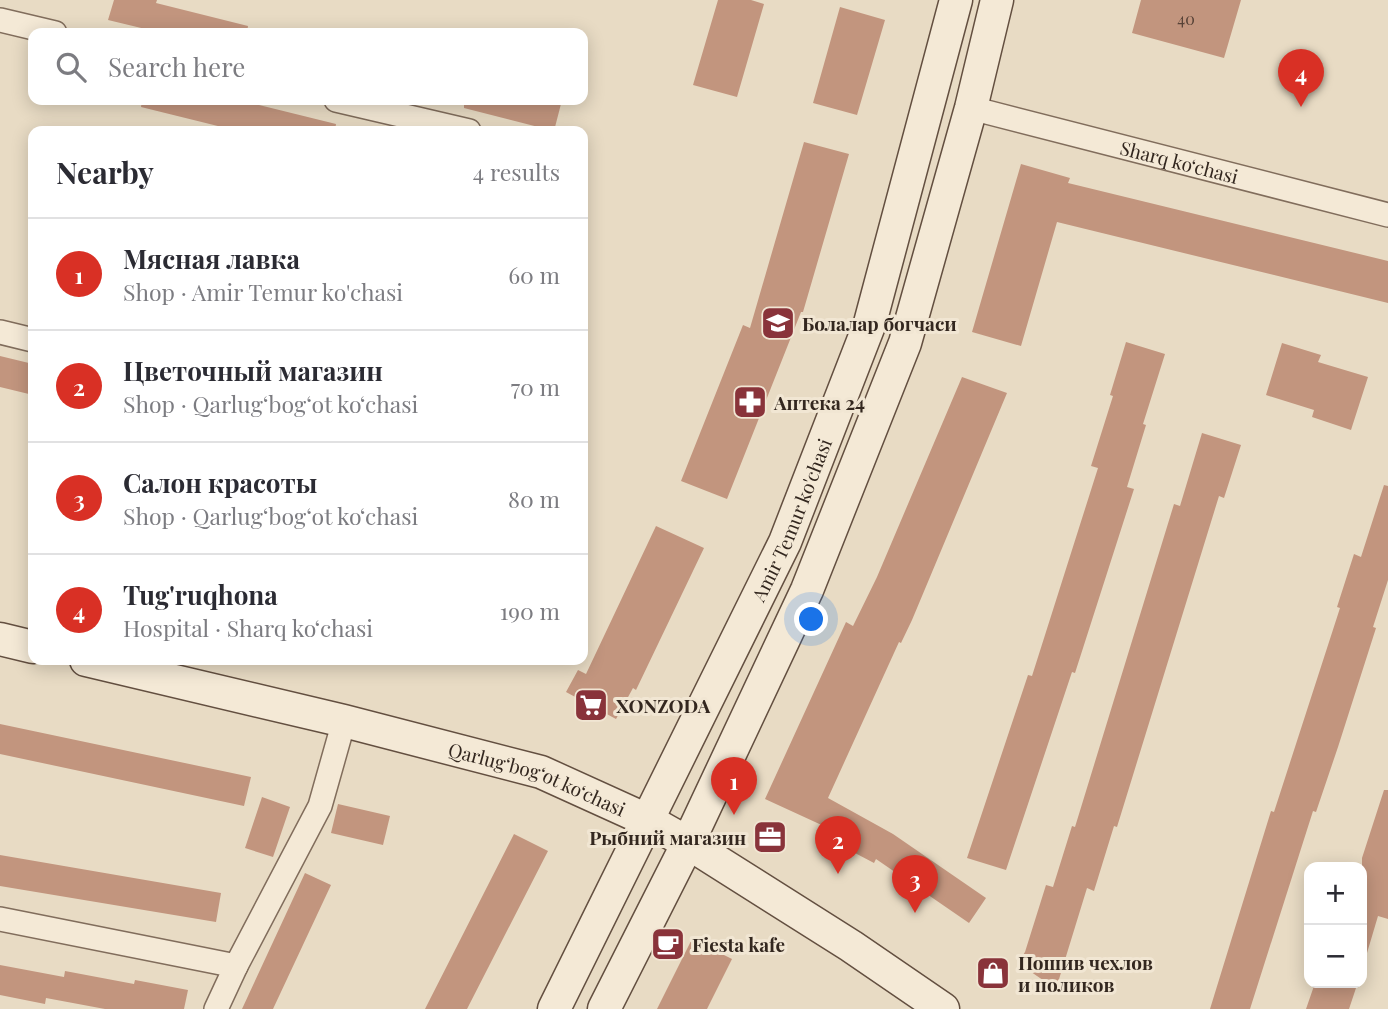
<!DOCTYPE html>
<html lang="en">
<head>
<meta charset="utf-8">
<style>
	:root { --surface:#fff; --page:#f7f7f7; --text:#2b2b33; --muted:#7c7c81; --line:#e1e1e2; --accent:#d93025 }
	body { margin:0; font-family:"Playfair Display",serif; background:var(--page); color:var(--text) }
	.controls { position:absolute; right:21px; bottom:21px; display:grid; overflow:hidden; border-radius:14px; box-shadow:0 4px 18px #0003 }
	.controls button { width:63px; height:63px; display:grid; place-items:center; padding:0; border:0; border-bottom:2px solid var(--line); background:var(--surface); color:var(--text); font:35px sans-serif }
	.you { position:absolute; left:812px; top:620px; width:24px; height:24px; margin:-18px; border:5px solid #fff; border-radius:50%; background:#1a73e8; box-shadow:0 0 0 10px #1a73e833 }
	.badge { display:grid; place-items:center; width:46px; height:46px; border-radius:50%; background:var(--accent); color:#fff; font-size:23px; font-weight:700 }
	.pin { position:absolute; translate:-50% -58px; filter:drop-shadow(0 2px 4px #0008) }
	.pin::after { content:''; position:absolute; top:37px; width:24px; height:21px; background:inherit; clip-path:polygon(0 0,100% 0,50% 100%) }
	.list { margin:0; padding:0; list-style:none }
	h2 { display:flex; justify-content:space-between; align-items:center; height:91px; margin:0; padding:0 28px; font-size:30px }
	h2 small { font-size:23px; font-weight:400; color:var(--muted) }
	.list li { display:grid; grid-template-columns:46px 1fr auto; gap:21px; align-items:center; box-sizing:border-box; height:112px; padding:0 28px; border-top:2px solid var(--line) }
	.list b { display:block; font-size:26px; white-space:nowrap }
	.list p { margin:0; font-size:23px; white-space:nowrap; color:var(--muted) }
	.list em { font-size:23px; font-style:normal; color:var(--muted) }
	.icon { flex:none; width:38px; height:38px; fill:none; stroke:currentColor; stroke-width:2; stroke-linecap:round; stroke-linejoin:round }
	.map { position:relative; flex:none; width:1388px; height:1009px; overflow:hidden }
	.search { position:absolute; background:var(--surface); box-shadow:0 4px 18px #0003; left:28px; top:28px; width:560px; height:77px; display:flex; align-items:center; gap:18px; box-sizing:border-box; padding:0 24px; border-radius:14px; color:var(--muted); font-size:26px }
	.panel { position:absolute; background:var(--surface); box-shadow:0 4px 18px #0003; left:28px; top:126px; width:560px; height:539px; border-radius:14px }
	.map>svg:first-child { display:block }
</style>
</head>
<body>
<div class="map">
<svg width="1388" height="1009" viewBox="0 0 1388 1009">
	<rect width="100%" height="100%" fill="#e8dbc4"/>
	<path fill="#c2957e" d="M114 0H157L156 3 248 26 247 33H162L108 20Z
		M718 0H751L764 4 737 97 693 85Z
		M1141 0H1241L1224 58 1132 33Z
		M840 7 885 20 857 115 813 103Z
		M142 100H239L336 124 335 131H238L141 107Z
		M464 100H562L554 131 464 108Z
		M804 142 849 154 803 312H801L727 499 681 481 743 325 750 328Z
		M1021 164 1070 178 1068 183 1388 261V303L1057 222 1021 346 972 332Z
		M1126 342 1165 354 1143 424 1146 425 1127 487 1134 489 1075 673 1072 672 1006 870 967 858 1028 675 1032 676 1098 468 1091 466 1113 396 1110 395Z
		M1282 343 1321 355 1318 362 1368 377 1351 430 1312 417 1314 410 1266 395Z
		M0 356 33 364V395L0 387Z
		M962 377 1007 393 912 620 901 643 899 642 828 798 893 834 986 898 969 923 876 859 874 863 834 842 839 833 765 799 846 622 853 626 877 577Z
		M1202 433 1241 445 1224 498 1219 496 1117 827 1114 826 1094 891 1087 888 1056 989 1018 963 1025 952 1046 885 1053 887 1072 826 1075 827 1174 504 1180 506Z
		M1384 485 1388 486V580L1373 627 1376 628 1338 747 1316 812 1313 811 1250 1009H1210L1271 811 1274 812 1340 608 1337 607 1354 554 1361 557Z
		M656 526 704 548 636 690 633 688 616 719 566 692 578 670 586 674Z
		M0 724 251 777 244 806 0 754Z
		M1384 790H1388V919L1378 916 1367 953 1362 952V858Z
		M262 797 290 807 273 857 245 848Z
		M338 804 390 816 383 845 331 833Z
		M514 834 548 851 467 1009H425Z
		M0 855 221 893 216 922 0 886Z
		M305 873 331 885 273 1009H242Z
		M692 939 732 959 707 1009H657Z
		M0 965 64 977 65 971 134 984 135 980 188 990 184 1009H105L46 998 45 1004 0 995Z
		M1315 983H1339L1356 988 1349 1009H1306Z"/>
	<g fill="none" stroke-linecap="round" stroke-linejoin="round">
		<g stroke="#816d5c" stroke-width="26">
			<g id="street">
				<path d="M0 20 55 33"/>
				<path d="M336 100 469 131"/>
				<path id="s1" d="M971 108 1388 215"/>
				<path d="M0 332 33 340"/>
				<path d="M0 919 236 966"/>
				<path d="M216 1009 236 966 320 806 344 721"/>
			</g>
		</g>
		<g stroke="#634f40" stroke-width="35">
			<g id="secondary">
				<path d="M0 639 33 647"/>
				<path id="s2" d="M86 660 344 721 541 772 649 821 688 843 851 946 943 1009"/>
				<path id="s3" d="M554 1009 785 542 870 323 956 0"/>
				<path d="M604 1009 688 843 807 590 905 343 971 108 997 0"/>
			</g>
		</g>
		<use href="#street" stroke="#f4e9d6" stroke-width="23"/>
		<use href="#secondary" stroke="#f4e9d6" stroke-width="32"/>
	</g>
	<defs>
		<g id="school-square" transform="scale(1.75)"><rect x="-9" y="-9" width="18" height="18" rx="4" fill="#89333a" stroke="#f1e6d3"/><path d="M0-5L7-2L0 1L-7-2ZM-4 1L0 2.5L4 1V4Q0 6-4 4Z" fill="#fff"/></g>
		<g id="pharmacy-square" transform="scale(1.75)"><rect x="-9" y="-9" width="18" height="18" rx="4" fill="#89333a" stroke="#f1e6d3"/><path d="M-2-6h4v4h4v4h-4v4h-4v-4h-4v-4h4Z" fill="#fff"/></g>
		<g id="supermarket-square" transform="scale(1.75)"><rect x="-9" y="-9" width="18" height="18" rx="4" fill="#89333a" stroke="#f1e6d3"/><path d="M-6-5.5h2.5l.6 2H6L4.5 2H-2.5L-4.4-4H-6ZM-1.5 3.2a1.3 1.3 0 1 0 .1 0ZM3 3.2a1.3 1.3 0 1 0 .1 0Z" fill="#fff"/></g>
		<g id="office-square" transform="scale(1.75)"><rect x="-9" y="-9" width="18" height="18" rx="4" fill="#89333a" stroke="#f1e6d3"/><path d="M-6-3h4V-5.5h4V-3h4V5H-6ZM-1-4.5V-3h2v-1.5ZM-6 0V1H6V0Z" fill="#fff"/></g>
		<g id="cafe-square" transform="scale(1.75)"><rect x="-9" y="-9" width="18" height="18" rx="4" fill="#89333a" stroke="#f1e6d3"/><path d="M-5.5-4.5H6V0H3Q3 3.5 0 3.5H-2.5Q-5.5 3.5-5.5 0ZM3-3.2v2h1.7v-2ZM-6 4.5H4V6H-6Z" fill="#fff"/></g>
		<g id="shop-square" transform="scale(1.75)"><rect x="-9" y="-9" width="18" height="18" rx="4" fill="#89333a" stroke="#f1e6d3"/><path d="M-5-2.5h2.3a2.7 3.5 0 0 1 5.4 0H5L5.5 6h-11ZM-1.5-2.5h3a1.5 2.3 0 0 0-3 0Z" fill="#fff"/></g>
	</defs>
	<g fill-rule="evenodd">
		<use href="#school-square" x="778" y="323"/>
		<use href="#pharmacy-square" x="750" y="402"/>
		<use href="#supermarket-square" x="591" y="705"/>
		<use href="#office-square" x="770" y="837"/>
		<use href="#cafe-square" x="668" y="944"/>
		<use href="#shop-square" x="993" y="973"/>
	</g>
	<g text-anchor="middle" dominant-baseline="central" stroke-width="6" stroke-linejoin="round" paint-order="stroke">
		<g font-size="16" fill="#574237">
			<text x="1186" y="18">40</text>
		</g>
		<g font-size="19" fill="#33271f" stroke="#f1e6d3">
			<text stroke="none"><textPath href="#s1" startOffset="215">Sharq ko‘chasi</textPath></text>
			<text stroke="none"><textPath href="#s3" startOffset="544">Amir Temur ko'chasi</textPath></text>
			<text stroke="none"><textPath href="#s2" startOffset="467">Qarlug‘bog‘ot ko‘chasi</textPath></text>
		</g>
		<g font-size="19" font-weight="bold" fill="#33271f" stroke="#f1e6d3" text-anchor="start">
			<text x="802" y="323">Болалар богчаси</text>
			<text x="774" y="402">Аптека 24</text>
			<text x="616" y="705">XONZODA</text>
			<text x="746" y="837" text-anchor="end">Рыбний магазин</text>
			<text x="692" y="944">Fiesta kafe</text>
			<text x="1018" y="962">Пошив чехлов<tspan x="1018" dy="22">и поликов</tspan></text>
		</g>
	</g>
</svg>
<div class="controls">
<button>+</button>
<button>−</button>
</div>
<div class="you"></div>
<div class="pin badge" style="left:734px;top:815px">1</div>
<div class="pin badge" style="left:838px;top:874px">2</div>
<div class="pin badge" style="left:915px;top:913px">3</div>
<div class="pin badge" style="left:1301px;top:107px">4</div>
<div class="search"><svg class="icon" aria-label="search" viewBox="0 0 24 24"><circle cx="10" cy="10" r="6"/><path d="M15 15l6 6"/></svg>Search here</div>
<section class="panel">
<h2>Nearby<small>4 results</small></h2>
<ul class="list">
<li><span class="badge">1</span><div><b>Мясная лавка</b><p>Shop · Amir Temur ko'chasi</p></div><em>60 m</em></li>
<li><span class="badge">2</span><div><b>Цветочный магазин</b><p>Shop · Qarlug‘bog‘ot ko‘chasi</p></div><em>70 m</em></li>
<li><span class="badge">3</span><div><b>Салон красоты</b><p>Shop · Qarlug‘bog‘ot ko‘chasi</p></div><em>80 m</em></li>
<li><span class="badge">4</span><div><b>Tug'ruqhona</b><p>Hospital · Sharq ko‘chasi</p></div><em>190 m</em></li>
</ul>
</section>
</div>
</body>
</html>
